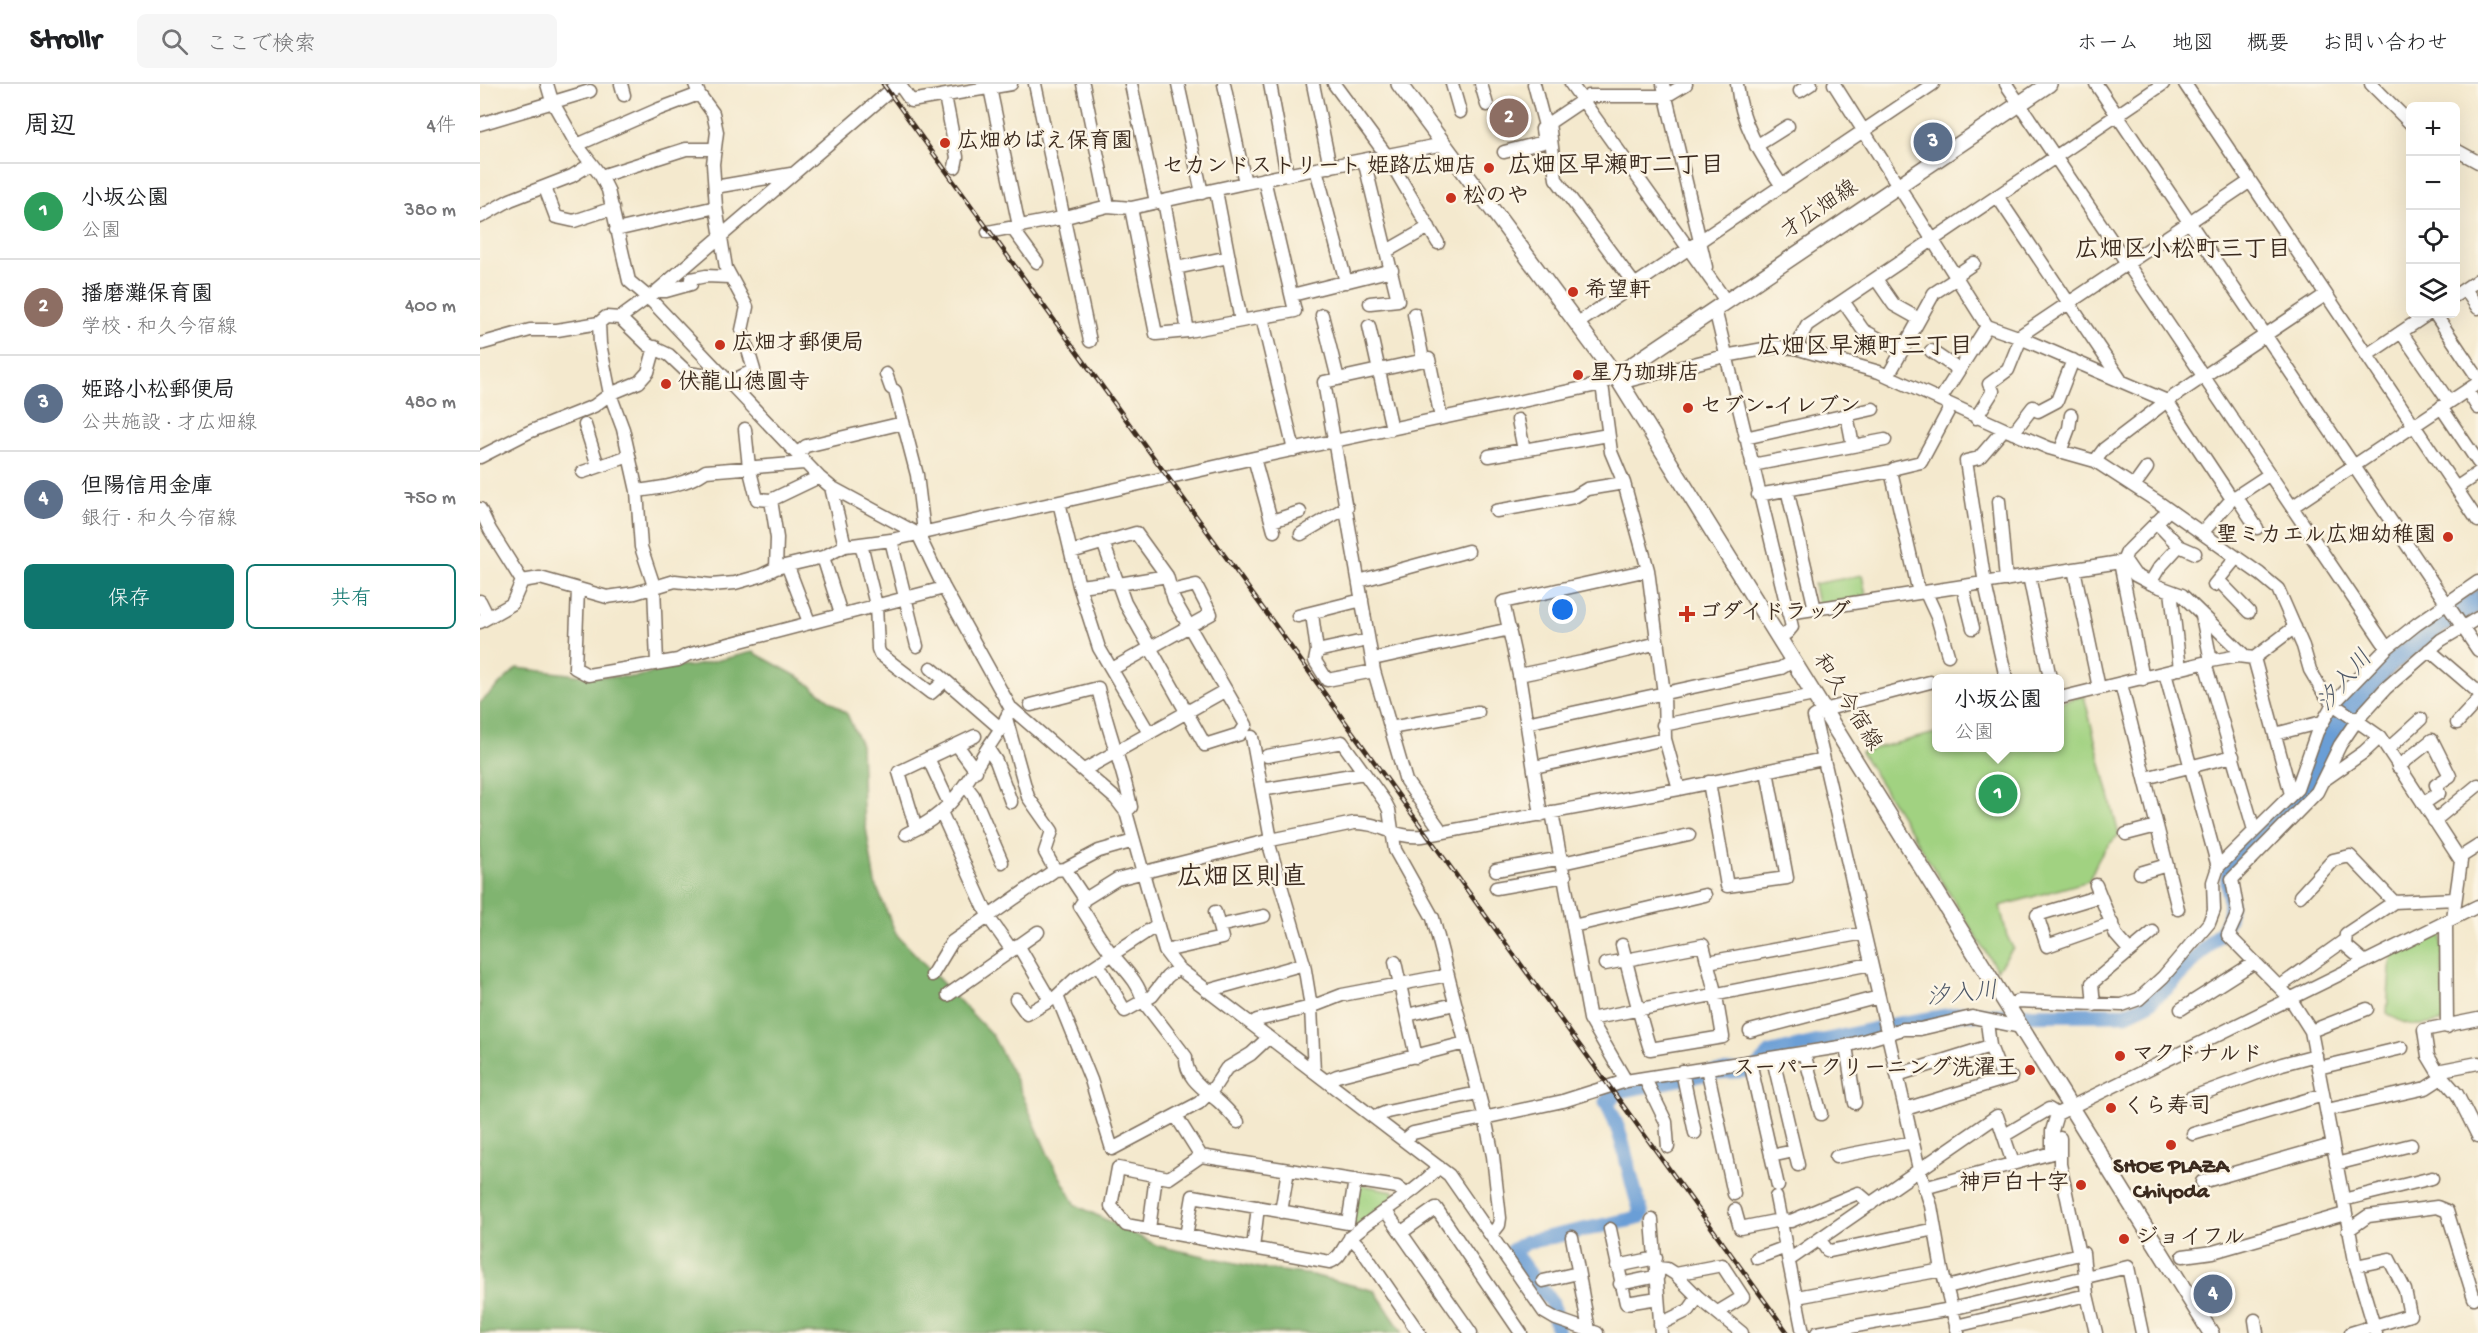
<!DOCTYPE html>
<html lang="ja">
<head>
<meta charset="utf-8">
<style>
	:root { --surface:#fff; --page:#f6f6f6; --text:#202124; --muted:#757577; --line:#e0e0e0; --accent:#0f766e }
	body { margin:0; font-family:"Gochi Hand","Klee One",sans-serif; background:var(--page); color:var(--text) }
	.controls { position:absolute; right:18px; top:18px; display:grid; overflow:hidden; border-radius:9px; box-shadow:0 6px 24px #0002 }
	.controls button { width:54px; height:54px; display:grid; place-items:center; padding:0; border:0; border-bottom:2px solid var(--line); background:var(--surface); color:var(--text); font:30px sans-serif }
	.you { position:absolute; left:1083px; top:526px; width:21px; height:21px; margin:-15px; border:4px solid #fff; border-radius:50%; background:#1a73e8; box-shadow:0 0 0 9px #1a73e833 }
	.badge { display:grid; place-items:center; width:39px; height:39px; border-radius:50%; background:var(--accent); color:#fff; font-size:20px; font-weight:700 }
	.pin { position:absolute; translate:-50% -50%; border:3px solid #fff; box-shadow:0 2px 6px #0006 }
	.popup { position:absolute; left:1452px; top:590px; width:132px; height:78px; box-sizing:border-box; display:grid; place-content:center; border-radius:9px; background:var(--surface); filter:drop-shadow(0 2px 4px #0005); font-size:20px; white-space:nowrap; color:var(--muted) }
	.popup b { font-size:22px; color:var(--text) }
	.popup::after { content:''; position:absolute; left:50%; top:100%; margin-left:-12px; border:12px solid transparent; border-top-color:var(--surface) }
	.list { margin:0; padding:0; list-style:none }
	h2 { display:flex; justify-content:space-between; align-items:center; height:78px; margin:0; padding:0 24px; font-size:26px }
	h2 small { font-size:20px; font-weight:400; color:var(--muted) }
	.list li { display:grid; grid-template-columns:39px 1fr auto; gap:18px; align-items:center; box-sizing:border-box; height:96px; padding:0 24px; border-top:2px solid var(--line) }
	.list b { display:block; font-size:22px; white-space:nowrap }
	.list p { margin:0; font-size:20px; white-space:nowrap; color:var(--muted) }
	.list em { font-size:20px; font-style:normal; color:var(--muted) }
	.actions { display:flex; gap:12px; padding:18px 24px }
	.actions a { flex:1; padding:14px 0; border:2px solid var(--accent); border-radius:9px; text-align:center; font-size:21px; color:var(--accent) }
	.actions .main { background:var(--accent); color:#fff }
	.icon { flex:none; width:33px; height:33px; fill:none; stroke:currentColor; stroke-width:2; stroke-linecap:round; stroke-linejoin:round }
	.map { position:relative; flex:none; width:1998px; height:1249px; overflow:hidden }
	header { display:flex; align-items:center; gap:36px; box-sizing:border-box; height:84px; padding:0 30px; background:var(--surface); border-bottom:2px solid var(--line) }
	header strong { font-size:28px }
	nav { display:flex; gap:33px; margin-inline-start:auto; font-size:21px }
	.search { width:420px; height:54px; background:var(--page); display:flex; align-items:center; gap:15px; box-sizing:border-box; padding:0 21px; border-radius:9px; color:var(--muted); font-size:22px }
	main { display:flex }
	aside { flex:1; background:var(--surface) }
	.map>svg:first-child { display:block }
</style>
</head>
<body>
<header>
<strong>Strollr</strong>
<div class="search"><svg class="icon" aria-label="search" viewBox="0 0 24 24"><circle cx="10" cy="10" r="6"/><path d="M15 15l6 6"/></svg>ここで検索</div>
<nav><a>ホーム</a><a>地図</a><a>概要</a><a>お問い合わせ</a></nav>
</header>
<main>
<aside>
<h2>周辺<small>4件</small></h2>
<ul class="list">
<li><span class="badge" style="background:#2e9e5b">1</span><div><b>小坂公園</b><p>公園</p></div><em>380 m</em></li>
<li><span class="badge" style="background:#8d6e63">2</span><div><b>播磨灘保育園</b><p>学校 · 和久今宿線</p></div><em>400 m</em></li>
<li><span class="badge" style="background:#5c6f8a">3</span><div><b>姫路小松郵便局</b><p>公共施設 · 才広畑線</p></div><em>480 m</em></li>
<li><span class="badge" style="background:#5c6f8a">4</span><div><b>但陽信用金庫</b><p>銀行 · 和久今宿線</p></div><em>750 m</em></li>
</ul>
<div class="actions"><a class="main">保存</a><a>共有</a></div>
</aside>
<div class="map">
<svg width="1998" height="1249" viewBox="0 0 1998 1249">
	<rect width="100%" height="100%" fill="#fcf5e5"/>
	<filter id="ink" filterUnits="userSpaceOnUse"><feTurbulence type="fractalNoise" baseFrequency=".0167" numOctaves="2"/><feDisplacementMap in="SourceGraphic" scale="12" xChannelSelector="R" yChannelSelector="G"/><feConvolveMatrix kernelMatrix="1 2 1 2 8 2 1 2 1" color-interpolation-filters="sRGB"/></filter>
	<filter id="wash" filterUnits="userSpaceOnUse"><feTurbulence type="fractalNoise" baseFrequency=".008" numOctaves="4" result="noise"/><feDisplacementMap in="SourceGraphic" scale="24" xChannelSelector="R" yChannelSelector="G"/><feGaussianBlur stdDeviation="1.35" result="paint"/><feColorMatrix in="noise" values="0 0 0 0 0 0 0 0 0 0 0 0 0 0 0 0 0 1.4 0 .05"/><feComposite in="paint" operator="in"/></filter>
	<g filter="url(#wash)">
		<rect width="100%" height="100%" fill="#f4e9ce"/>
		<path fill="#a1d281" stroke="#6e7e50" stroke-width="1.5" d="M1382 491 1386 512 1338 521 1334 500Z
			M1604 612 1639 751C1623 764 1616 778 1609 797L1520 822 1527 852 1533 864 1517 886 1381 668 1456 649V664H1580V618Z
			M1962 846 1964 937C1941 943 1927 944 1907 929L1911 871Z
			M882 1101 913 1107 914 1114 873 1144 870 1143 877 1104Z"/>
		<path fill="#80b46f" stroke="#5e6f46" stroke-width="1.5" d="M273 568 322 595 367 630 381 661 383 725 395 799 416 850 512 951 535 994 570 1075 596 1121 678 1162 779 1184 832 1191 895 1207 923 1249H0V619L37 584 106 592 156 593 192 583 213 582Z"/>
		<path fill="#6b9ed6" stroke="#53647a" stroke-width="1.5" d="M1998 505V529L1965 548 1914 588 1880 625 1829 707 1797 728C1817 691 1835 648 1862 616 1901 571 1949 538 1998 505Z"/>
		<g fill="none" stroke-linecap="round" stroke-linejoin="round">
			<path stroke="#6b9ed6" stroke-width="15" d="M1078 1249 1072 1219 1032 1167 1047 1158 1158 1134 1162 1130C1148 1094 1145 1051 1126 1018L1140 1007 1235 988 1274 986 1291 969 1413 941 1484 929 1510 931 1646 930 1667 920 1687 904 1740 849C1761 821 1740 802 1752 778L1820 714 1832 695"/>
		</g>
	</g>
	<g filter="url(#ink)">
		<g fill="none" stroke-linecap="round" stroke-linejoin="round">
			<g stroke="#7c6d5c" stroke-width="15">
				<path id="minor" d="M67 0 72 17 97 61 121 92 128 106 149 197 168 213 339 393 351 403 438 450 464 504 530 623 636 715 646 728 685 867 698 884 969 1091 1064 1228 1076 1235 1117 1249
					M141 0 144 11
					M215 0 219 10 233 29 237 48 233 80 236 123 246 184 267 223 262 246 274 286 248 299
					M419 0 431 17 531 0
					M555 0 610 257
					M603 0 628 122
					M651 0 676 118
					M698 0 722 109
					M744 0 765 99
					M790 0 807 91
					M833 0 850 83
					M854 0 907 72 958 159
					M972 0 980 28
					M1001 0 1007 21
					M1054 0 1065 42
					M1091 0 1246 217
					M1183 0 1226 183
					M1257 0C1261 39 1280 70 1302 102
					M1354 0 1507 242 1538 253 1687 317 1752 415
					M1526 0 1907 564
					M1616 0 1998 566
					M1705 0 1998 437
					M1891 0 1930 39
					M510 4 539 142
					M1320 7 1331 0
					M465 12 477 73 475 83
					M0 40 110 7
					M97 61 179 25 219 10
					M1276 62 1308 42
					M1976 66 1998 78
					M1024 68 1064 58 1062 45
					M884 76 918 216 890 219
					M836 85 866 198
					M121 92 206 65H235
					M235 103 311 90
					M65 104 76 133 94 137 133 124
					M736 107 761 237 815 227 784 95
					M1517 112 1640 295
					M651 124 676 250 708 247 684 117
					M0 133 30 116 92 92 111 80
					M532 144 557 178
					M136 146 236 123
					M508 148 582 134 628 122 651 124 765 99 964 60
					M907 167 949 143
					M696 184 749 173
					M1475 192 1494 179
					M1396 195 1414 221 1439 235
					M1155 201 1076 95 1069 39 1109 12H1186L1206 0
					M1985 205 1998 224
					M177 207H186L211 200V195L226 192 249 193
					M812 211 912 186
					M1976 211 1998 196
					M1363 217 1383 246 1421 267
					M1235 225 1312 543 1307 549 1299 553
					M934 230 943 276
					M1955 230 1998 294
					M842 231 858 295
					M782 233 814 366
					M140 234 168 261 189 271 208 289 243 294
					M119 239 120 260 130 310 143 345 157 407 161 463 174 502 177 579
					M1098 239 1453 0
					M889 242 912 345
					M708 247 761 237
					M1921 248 1969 318
					M1538 253 1769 98
					M0 260 50 246H77L119 239 126 233 140 234 177 207 418 0
					M1315 264 1327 241 1683 0
					M1451 267 1479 286
					M1887 271 1948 230
					M406 290 411 304 415 307 437 391 444 448
					M1408 292 1454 209 1477 194
					M1122 300 1131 368 1144 399 1168 486 1184 610 1185 655 1199 705
					M1987 306 1998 324
					M1460 316 1507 242
					M1961 323 1998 378
					M1367 331 1373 362
					M961 334 949 275 844 298 894 587 926 697 962 748
					M1496 334 1513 307 1509 300 1528 286 1541 254
					M1038 336 1044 366
					M105 341 118 382
					M265 345 269 383 277 415 291 416 339 393
					M1524 345 1499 374 1486 377 1505 500 1526 594
					M1533 349 1553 323 1558 327 1577 317 1593 276
					M1265 354 1393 325
					M1580 368 1589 344 1591 331
					M317 370 326 362 423 339
					M1009 372 1128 351
					M0 373 49 348 114 322 130 310 159 298 168 288 175 263
					M774 374 794 447
					M1615 377 1624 365 1687 317 1845 211
					M1272 381 1405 356
					M1411 387 1416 384 1441 378 1471 322
					M103 388 149 372
					M1654 402 1667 384
					M351 403 365 462
					M1976 404 1998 389
					M1307 405 1335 525
					M157 407C180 404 206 401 226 387L324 379
					M1278 411 1411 387 1439 509
					M1756 412 1777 444
					M291 416 297 454 296 484
					M1519 417 1526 496
					M579 418 599 502 619 564 669 649
					M1812 423 1998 299
					M0 425 10 446 42 497 32 520 0 538
					M1689 426 1647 468 1644 475 1655 491 1672 500 1702 511 1765 572
					M1016 427 1094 413 1107 405 1144 399
					M792 437 820 428
					M1676 438 1699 462 1715 469
					M1722 449 1752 415 1790 390
					M821 450 867 423
					M411 456 437 562
					M381 460 396 521 398 565 400 570 451 609 465 597
					M591 468 656 449 687 492 694 516 766 641 760 650 725 661 645 519 623 458
					M343 473 361 530
					M308 483 329 538
					M1594 485 1619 604
					M1549 492 1570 594
					M1738 496 1769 528
					M42 497 60 494 127 513 155 509 195 497 231 501 255 499 280 492 296 484 343 473 365 462 411 456 774 374 1122 300 1136 292 1151 296 1245 272 1295 263 1315 264 1399 288 1524 345 1569 364 1615 377 1678 418 1780 490 1798 505 1823 562 1830 586 1843 608 1853 620 1900 653 1981 777 1973 834
					M879 497 988 467
					M1670 499 1679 484 1699 462
					M1734 501 1756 474
					M599 502 632 498 639 500 687 492
					M1483 504 1493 544
					M98 505 95 584 108 591 198 576 207 571 464 504
					M1691 507 1700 585
					M1446 509 1457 533 1468 571
					M0 517 8 533
					M1308 529 1640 478 1663 595
					M832 530 837 567 835 577 847 596 894 587
					M818 532 882 516
					M1722 532 1731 577
					M1949 566 1998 608
					M837 567 888 556
					M1774 574 1811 710
					M893 575 1030 545
					M1725 579 1774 746
					M451 584 520 644
					M632 585 731 530 716 501 691 507
					M1685 589 1738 783
					M1039 591 1102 578 1178 559
					M1450 598 1344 626 1334 633 1439 1085 1451 1122 1462 1186 1478 1249
					M1641 600 1698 825
					M1580 614 1731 577 1758 572 1774 574 1815 543
					M551 621 618 604C627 645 643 683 651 723L646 728
					M526 634 548 713 572 747 565 768 575 786 585 785 605 815 600 822C611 838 620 856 632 870 644 885 659 898 663 917L706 973C705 994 724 1005 738 1017 745 1023 752 1031 758 1038
					M1046 639 1301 584 1313 577
					M1977 639 1998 616
					M1183 641 1334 611
					M910 644 998 628
					M1795 650 1842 638
					M772 653 791 756
					M477 661 496 687
					M508 665 516 677 531 718
					M1908 665 1941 635
					M787 672 862 658 905 718 909 726 915 766 953 834 1005 1034 1013 1072 1020 1134 1019 1141 1011 1151
					M448 674 469 719
					M1054 683 1185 655
					M1918 683 1952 656 1970 692 1956 701 1959 709 1943 720
					M604 686 746 606
					M1665 694 1753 672
					M1844 696 1884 668 1900 653
					M1229 698 1247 802 1307 794 1287 687
					M486 702 493 711 522 778
					M787 705 884 689
					M461 728 509 834 531 865
					M1072 728 1110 935 1146 997
					M1061 731 1039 591 1023 518 1168 486
					M1954 737 1998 701
					M436 744 419 688 495 652
					M426 750C464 733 481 709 501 675 509 660 522 646 528 630
					M1646 750 1677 742
					M788 757 824 880 831 923 834 988
					M1979 774 1998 762
					M1082 779 1209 751
					M585 785 619 767 654 757
					M1016 786 1082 774
					M1660 789 1687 781
					M1616 801 1636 851 1650 867
					M1016 804 1085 792
					M1620 812 1557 831 1567 862 1632 839
					M1820 812 1853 776 1870 772 1914 818 1866 850 1865 861 1885 878
					M605 815 637 795 791 756 874 739C901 738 914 755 942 752L1199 705 1343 675
					M1914 818 1975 815
					M1966 838 1967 943
					M677 841 595 895 577 912 611 996 632 1065 719 1019 733 1005 746 985 771 970 788 954
					M739 842 784 832
					M1093 842 1225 811
					M538 861 570 916
					M685 867 742 854 735 828
					M915 878 936 973
					M1228 878 1384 849
					M618 880 645 927 672 912 687 893 698 884
					M1125 880 1223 861 1236 912 1243 953 1170 965C1159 931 1151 896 1142 861
					M452 891 472 858 575 786
					M1799 903 1865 856
					M727 907 824 880
					M468 911 558 848
					M536 915 547 930 576 913
					M1614 921 1612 899 1673 848
					M1528 922 1538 917 1642 921 1659 915 1683 893 1729 839 1734 826 1733 798 1738 783 1817 705 1837 648 1853 620 1907 564 1937 540 1998 498
					M1701 925 1775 878
					M927 931 975 920
					M1110 935 1391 880
					M1998 935 1944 946 1948 972 1957 987 1977 1010 1998 1052
					M1507 938 1510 962 1523 995
					M772 940 777 936 831 923 862 911 968 891
					M1270 947 1399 913
					M1831 947 1887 925
					M1366 962 1375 1019
					M1324 969 1341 1030
					M1293 975 1318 1081
					M1270 978 1298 1102
					M1227 984 1254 1110
					M1838 984 1922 964
					M1202 987 1215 1049
					M1957 987 1998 979
					M1417 991 1510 962
					M1165 995 1186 1038 1188 1063
					M846 997 857 992 985 959
					M1710 1014 1802 980 1836 971
					M1425 1025 1531 993
					M1847 1026 1946 1004 1963 993
					M696 1032 721 1072
					M895 1033 907 1028 998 1009
					M1713 1050 1843 1011
					M1525 1051 1569 1025 1577 1030
					M1580 1054V1080L1599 1171
					M925 1056 933 1049 1083 1017 1146 997 1366 962 1423 945H1440L1492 933 1540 943
					M1291 1072 1314 1067
					M1356 1073 1433 1058
					M1856 1080 1931 1061
					M1722 1098 1852 1061
					M1444 1104 1572 1069V1047L1577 1030 1998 822
					M926 1110 917 1103 721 1072 689 1094 638 1084 631 1122 646 1141 850 1178C863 1173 864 1158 874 1150 901 1127 935 1109 959 1083
					M1296 1113 1323 1249
					M1863 1116 1952 1094
					M905 1126 991 1249
					M1255 1126 1260 1144 1300 1136 1311 1137 1378 1109 1391 1120
					M801 1128 808 1086
					M1172 1136 1181 1249
					M669 1145 676 1092
					M1130 1145 1146 1219 1178 1214
					M1868 1146 1888 1132 1957 1123 1967 1127 1994 1214
					M922 1148 956 1124 1041 1249
					M706 1152 713 1112 868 1139 875 1096
					M870 1153 880 1163 939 1249
					M1092 1153 1109 1246
					M1340 1156 1347 1166 1350 1167 1455 1145
					M773 1164 778 1123
					M1703 1172 1733 1168 1865 1130
					M1277 1174 1306 1163
					M1309 1176 1517 1032 1533 1079
					M1137 1182 1176 1174
					M1177 1184 1187 1185 1195 1190 1218 1213 1262 1249
					M1195 1190 1242 1181 1263 1213 1238 1228
					M1063 1197 1098 1189
					M1140 1200 1178 1192
					M1467 1203 1603 1169 1607 1211 1616 1249
					M1317 1213 1462 1186
					M1775 1236 1777 1249
					M1180 1240 1209 1226 1218 1213
					M1476 1242 1607 1211
					M1337 1249 1471 1225 1648 1183 1662 1249
					M1871 1249 1930 1231 1925 1206 1909 1175 1876 1182
					M1896 1249 1876 1182 1831 947 1810 914 1748 851 1758 829 1752 795 1837 708 1860 661 1877 636 1906 604 1961 556 1998 534"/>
			</g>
			<g stroke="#7c6d5c" stroke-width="18">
				<path id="major" d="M919 0 1136 292 1731 1249
					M1136 292 1569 0"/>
			</g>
			<use href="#minor" stroke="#fff" stroke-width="12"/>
			<use href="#major" stroke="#fff" stroke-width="15"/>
			<g stroke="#3b2a1e" stroke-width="4.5">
				<path id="rail" d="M403 0 1308 1249"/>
			</g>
			<use href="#rail" stroke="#fcf5e5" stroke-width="2" stroke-dasharray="7" stroke-linecap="butt"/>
		</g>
	</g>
	<g fill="#c8321e" stroke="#fcf5e5" stroke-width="2">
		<circle cx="465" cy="59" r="6"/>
		<circle cx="1009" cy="84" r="6"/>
		<circle cx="971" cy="114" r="6"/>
		<circle cx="1093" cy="208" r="6"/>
		<circle cx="240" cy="261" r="6"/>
		<circle cx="1098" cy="291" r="6"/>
		<circle cx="186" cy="300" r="6"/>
		<circle cx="1208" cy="324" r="6"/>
		<circle cx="1968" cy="453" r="6"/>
		<path d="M1204 521h6v6h6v6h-6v6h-6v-6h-6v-6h6z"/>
		<circle cx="1640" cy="972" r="6"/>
		<circle cx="1550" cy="986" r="6"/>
		<circle cx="1631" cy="1024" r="6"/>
		<circle cx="1691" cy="1061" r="6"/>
		<circle cx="1601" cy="1101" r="6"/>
		<circle cx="1644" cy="1155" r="6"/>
	</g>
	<g text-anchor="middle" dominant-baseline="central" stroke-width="5" stroke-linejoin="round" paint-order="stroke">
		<g font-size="22" font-weight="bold" fill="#3b2a1e" stroke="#fcf5e5" text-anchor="start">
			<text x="477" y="59">広畑めばえ保育園</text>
			<text x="997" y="84" text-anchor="end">セカンドストリート 姫路広畑店</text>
			<text x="983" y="114">松のや</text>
			<text x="1105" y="208">希望軒</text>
			<text x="252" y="261">広畑才郵便局</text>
			<text x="1110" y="291">星乃珈琲店</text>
			<text x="198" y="300">伏龍山徳圓寺</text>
			<text x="1220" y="324">セブン-イレブン</text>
			<text x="1956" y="453" text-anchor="end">聖ミカエル広畑幼稚園</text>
			<text x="1219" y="530">ゴダイドラッグ</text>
			<text x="1652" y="972">マクドナルド</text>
			<text x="1538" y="986" text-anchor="end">スーパークリーニング洗濯王</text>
			<text x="1643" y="1024">くら寿司</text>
			<text x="1691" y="1084" text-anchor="middle">SHOE PLAZA<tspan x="1691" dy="25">Chiyoda</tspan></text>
			<text x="1589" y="1101" text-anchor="end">神戸白十字</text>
			<text x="1656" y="1155">ジョイフル</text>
		</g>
		<g font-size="22" fill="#3b2a1e" stroke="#fcf5e5">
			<text transform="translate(1340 127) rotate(-34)">才広畑線</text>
			<text transform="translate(1366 619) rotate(58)">和久今宿線</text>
		</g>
		<g font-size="24" font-weight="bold" fill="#3b2a1e" stroke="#fcf5e5">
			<text x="1136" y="83">広畑区早瀬町二丁目</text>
			<text x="1703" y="167">広畑区小松町三丁目</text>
			<text x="1385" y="264">広畑区早瀬町三丁目</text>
		</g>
		<g font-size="24" font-style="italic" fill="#4e5868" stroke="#fcf5e5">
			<text transform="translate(1866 598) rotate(-50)">汐入川</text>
			<text transform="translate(1482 912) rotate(-6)">汐入川</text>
		</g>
		<g font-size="26" font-weight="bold" fill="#3b2a1e" stroke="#fcf5e5">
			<text x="762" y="795">広畑区則直</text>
		</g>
	</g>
</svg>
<div class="controls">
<button>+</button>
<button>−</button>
<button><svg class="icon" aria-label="locate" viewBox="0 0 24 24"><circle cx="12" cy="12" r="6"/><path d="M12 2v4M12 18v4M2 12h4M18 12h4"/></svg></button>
<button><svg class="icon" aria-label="layers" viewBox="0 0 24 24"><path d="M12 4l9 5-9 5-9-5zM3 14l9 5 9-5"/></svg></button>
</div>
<div class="you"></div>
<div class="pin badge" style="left:1518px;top:710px;background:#2e9e5b">1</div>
<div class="popup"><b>小坂公園</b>公園</div>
<div class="pin badge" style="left:1029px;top:34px;background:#8d6e63">2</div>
<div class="pin badge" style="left:1453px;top:58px;background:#5c6f8a">3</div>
<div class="pin badge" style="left:1733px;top:1210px;background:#5c6f8a">4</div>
</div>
</main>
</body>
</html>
